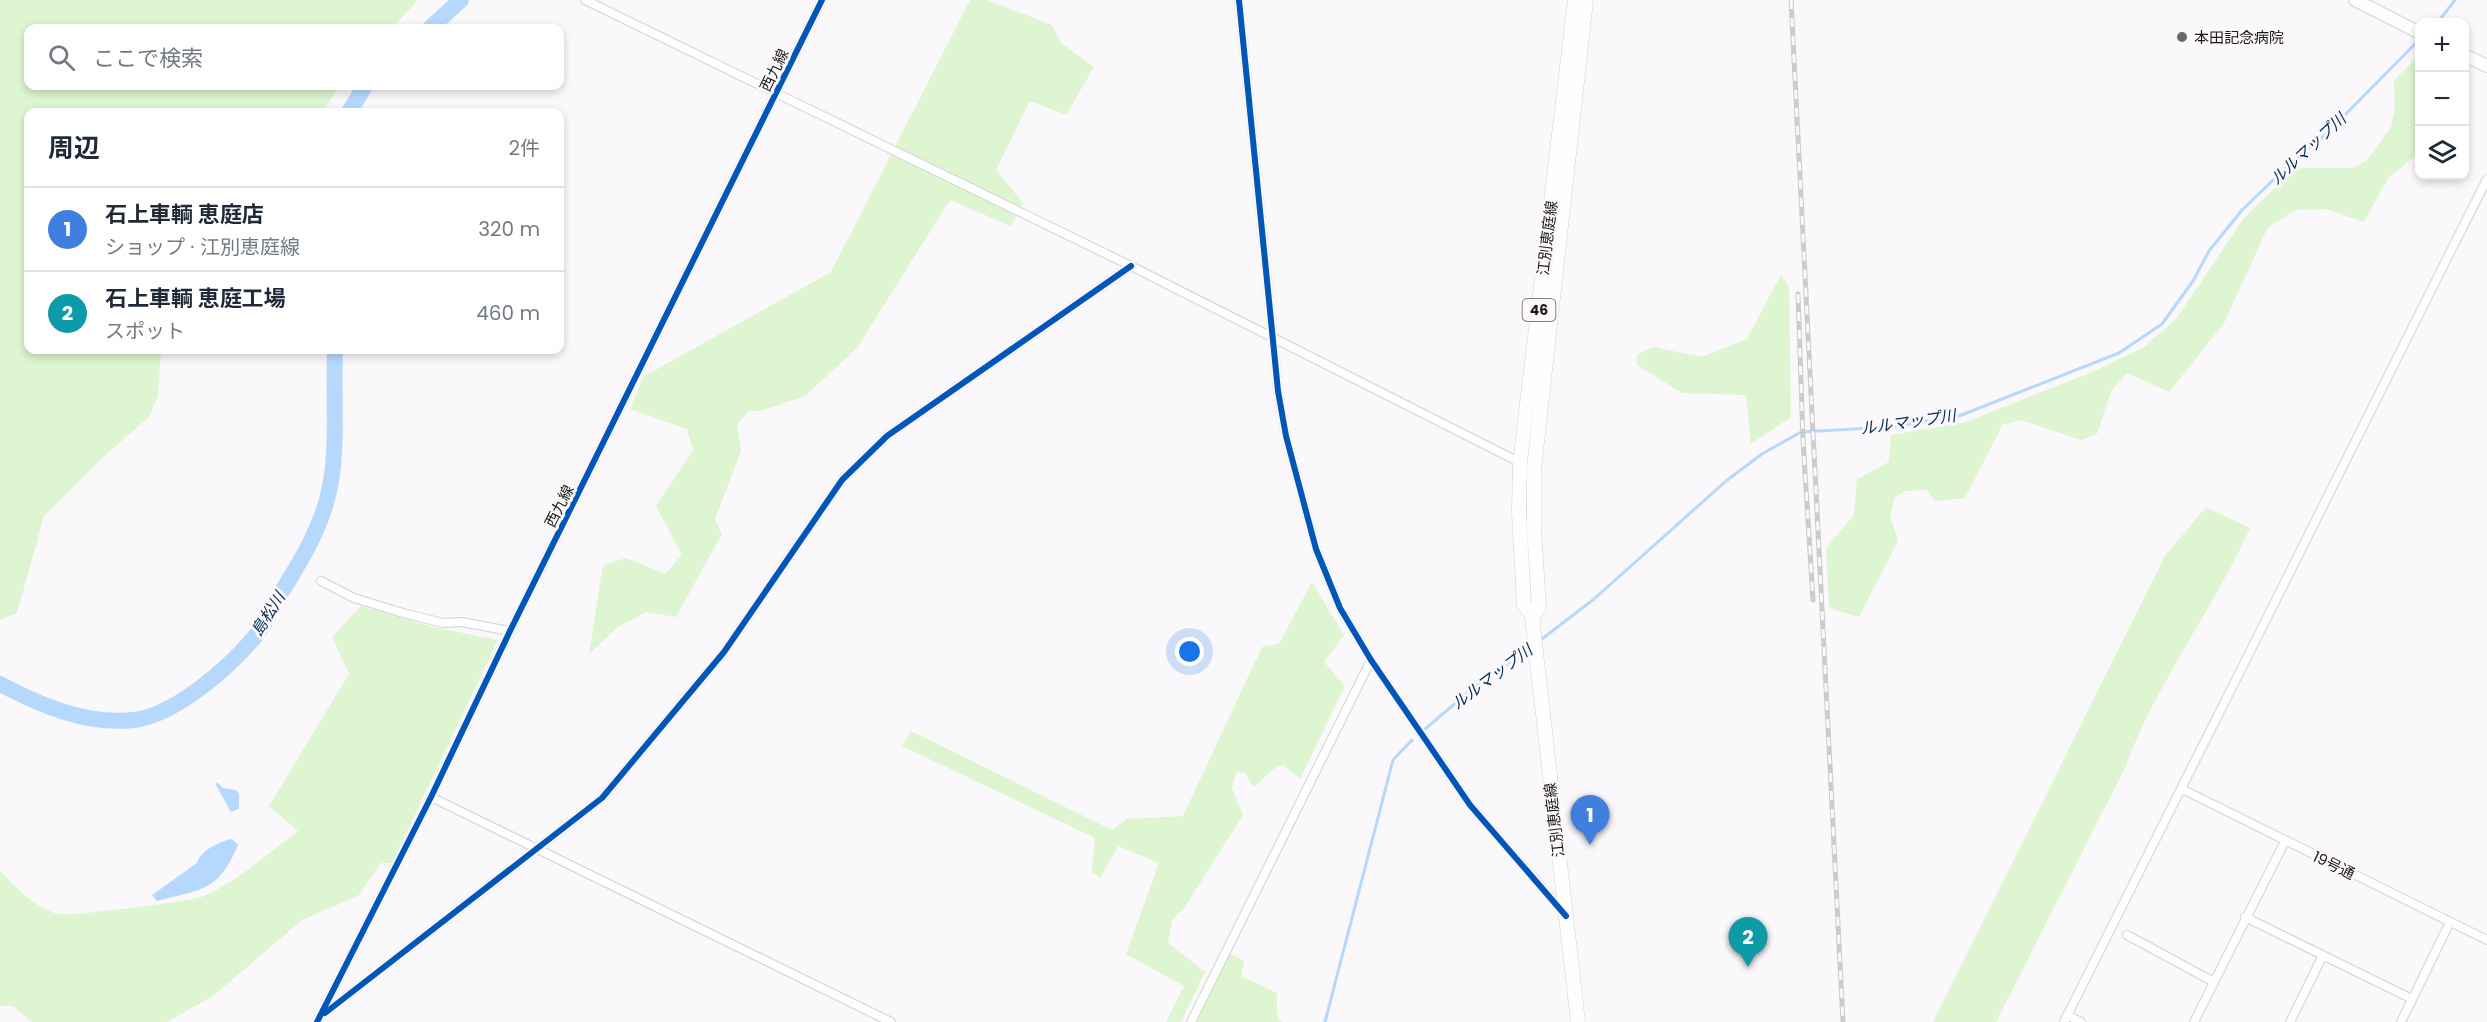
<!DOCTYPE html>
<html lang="ja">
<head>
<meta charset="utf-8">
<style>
	:root { --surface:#fff; --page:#f2f2f3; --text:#1f2937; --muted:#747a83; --line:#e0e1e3; --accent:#d93025 }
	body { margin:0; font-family:Poppins,"Noto Sans JP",sans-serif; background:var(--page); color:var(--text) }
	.controls { position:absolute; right:18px; top:18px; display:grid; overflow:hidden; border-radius:12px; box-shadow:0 3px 9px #0003 }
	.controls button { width:54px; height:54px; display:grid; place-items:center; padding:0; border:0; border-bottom:2px solid var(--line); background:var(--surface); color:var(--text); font:30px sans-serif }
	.you { position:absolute; left:1190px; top:652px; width:21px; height:21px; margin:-15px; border:4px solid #fff; border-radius:50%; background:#1a73e8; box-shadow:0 0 0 9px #1a73e833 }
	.badge { display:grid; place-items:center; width:39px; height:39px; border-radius:50%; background:var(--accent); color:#fff; font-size:20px; font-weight:700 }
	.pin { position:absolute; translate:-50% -50px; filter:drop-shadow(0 2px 3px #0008) }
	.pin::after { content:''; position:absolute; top:32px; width:21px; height:18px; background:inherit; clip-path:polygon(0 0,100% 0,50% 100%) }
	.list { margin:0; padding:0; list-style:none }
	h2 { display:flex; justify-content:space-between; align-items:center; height:78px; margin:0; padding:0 24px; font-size:26px }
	h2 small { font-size:20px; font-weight:400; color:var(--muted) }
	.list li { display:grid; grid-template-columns:39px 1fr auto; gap:18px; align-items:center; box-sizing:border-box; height:84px; padding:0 24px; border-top:2px solid var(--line) }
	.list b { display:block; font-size:22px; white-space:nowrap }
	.list p { margin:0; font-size:20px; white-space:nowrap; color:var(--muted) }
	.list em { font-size:20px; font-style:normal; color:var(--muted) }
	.icon { flex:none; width:33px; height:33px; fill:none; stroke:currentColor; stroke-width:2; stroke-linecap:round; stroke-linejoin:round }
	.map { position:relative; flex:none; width:2487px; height:1022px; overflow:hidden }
	.search { position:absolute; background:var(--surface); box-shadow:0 3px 9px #0003; left:24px; top:24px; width:540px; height:66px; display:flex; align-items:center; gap:15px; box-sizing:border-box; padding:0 21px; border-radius:12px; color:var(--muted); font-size:22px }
	.panel { position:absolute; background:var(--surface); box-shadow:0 3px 9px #0003; left:24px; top:108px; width:540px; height:246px; border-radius:12px }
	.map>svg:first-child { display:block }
</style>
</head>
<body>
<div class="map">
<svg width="2487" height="1022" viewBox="0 0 2487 1022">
	<rect width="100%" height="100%" fill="#faf8fa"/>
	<path fill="#ddf5d0" d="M0 0H418L392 28H28V86H339L326 107 319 112H28V350H161L158 396 149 417 103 457 44 516 17 613 0 620Z
		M970 0H987L1052 25 1061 43 1094 67 1066 115 1030 101 996 170 1023 203 1011 226 950 200 857 348 805 396 764 410 748 412 737 424 741 451 715 519 722 534 676 617 646 612 618 627 589 654 603 565 626 558 665 574 682 555 656 506 693 450 687 429 630 409 643 377 831 272Z
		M2419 55V153L2388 178 2364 222 2326 209 2296 210 2268 227 2224 323 2169 392 2127 373 2111 391 2097 434 2081 440 2021 420 2003 424 1965 498 1935 501 1927 490 1905 491 1895 497 1890 515 1898 541 1859 617 1829 608 1826 548 1854 515 1857 479 1889 462 1891 435 1966 422 2092 372 2143 348 2176 319 2244 218 2290 173 2302 168H2354L2367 160 2391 127 2395 107 2394 81Z
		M1781 274 1789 288 1791 417 1751 444 1746 395 1682 393 1637 365V354L1653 347 1702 357 1747 339Z
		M2206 507 2250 528C2213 610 2156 683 2125 768L1996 1022H1933L2165 556Z
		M1312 582 1344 635 1324 662 1345 686 1300 779 1283 765C1270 768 1264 780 1253 787L1245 773 1236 772 1232 788 1243 815 1185 907 1172 920 1168 943 1205 972 1181 1022H1166L1184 986 1126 954 1159 863 1118 846 1100 878 1092 872 1095 838 902 746 911 731 1112 830 1127 819 1183 816 1262 647 1279 644Z
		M361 606 433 627 498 640 392 863H381L358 896 302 920 213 996 167 1022H32L13 1006H0V871C15 887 37 909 58 914 68 917 193 901 204 896 238 881 268 853 298 831L269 806 349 674 332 637Z
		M1229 953 1244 961 1241 976 1277 993V1015L1282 1022H1193Z"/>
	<path fill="#b7d8fd" d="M217 782 223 788 236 790 239 794V809L231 812 216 785Z
		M232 839 238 845C218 892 202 889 157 901L152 895 197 863C201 850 219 842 232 839Z"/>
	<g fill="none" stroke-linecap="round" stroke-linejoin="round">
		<path stroke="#b7d8fd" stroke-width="3" d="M2438 22 2455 0
			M1538 642 1594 599 1726 481 1762 454 1801 432 1890 427 1959 416 2119 353 2162 324 2193 281 2209 251 2242 210 2298 156 2323 137 2420 39
			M1425 729 1483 680 1531 648
			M1325 1022 1393 760 1412 740"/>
		<path stroke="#b7d8fd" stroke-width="16" d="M430 28 461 0
			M349 112 365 86
			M0 684C42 706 86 725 134 720 175 715 227 669 253 639 262 629 268 616 274 604 298 566 324 526 331 481 338 439 333 393 335 350"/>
		<g stroke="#d3d1d2" stroke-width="10">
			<path id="street" d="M585 0 1131 266 1523 464
				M1239 0 1278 391 1286 436 1316 549 1340 608 1371 660 1470 805 1564 913
				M321 581 354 598 403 613 443 623 462 622 510 631
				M2182 789 2487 940
				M431 797 891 1022
				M2245 917 2412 999
				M2127 935 2214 982
				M325 1013 602 798 724 652 842 480 887 436 1131 266
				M2067 1015 2081 1022
				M317 1022 431 797 510 631 822 0
				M1191 1022 1371 660
				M2064 1022 2487 179
				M2194 1022 2285 841
				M2290 1022 2323 955
				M2401 1022 2450 922"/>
		</g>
		<g stroke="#d3d1d2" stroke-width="14">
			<path id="secondary" d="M2355 0 2420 33
				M2464 55 2487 66"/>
		</g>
		<g stroke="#d3d1d2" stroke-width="15">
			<path id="primary" d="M1533 617 1524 605 1519 513 1520 463 1575 0
				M1578 1022 1533 626V617L1539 607 1534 528V469L1586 0"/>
		</g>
		<use href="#street" stroke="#fefefe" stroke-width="8"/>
		<use href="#secondary" stroke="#fefefe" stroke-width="12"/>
		<use href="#primary" stroke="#fefefe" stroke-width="14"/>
		<g stroke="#cdcccd" stroke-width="5">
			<path id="rail" d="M1791 0 1843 1022
				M1798 294 1803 440 1813 600"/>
		</g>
		<use href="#rail" stroke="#fbf7fb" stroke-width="3" stroke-dasharray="9" stroke-linecap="butt"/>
		<g stroke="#fbf7fb" stroke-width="10">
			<path id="cycleway" d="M1239 0 1278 391 1286 436 1316 549 1340 608 1371 660 1470 805 1566 916
				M325 1013 602 798 724 652 842 480 887 436 1131 266
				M317 1022 431 797 510 631 822 0"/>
		</g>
		<use href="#cycleway" stroke="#0057b8" stroke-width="6"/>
	</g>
	<circle fill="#696869" stroke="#fbf7fb" stroke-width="2" cx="2182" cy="37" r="6"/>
	<g text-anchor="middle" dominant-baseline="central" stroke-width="6" stroke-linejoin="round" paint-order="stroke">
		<rect fill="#fbf7fb" stroke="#5e5c5e" stroke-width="1.5" x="1522.5" y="299" width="33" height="22" rx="4.5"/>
		<g font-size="14" font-weight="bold" fill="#1b1a1b">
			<text x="1539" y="310">46</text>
		</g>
		<g font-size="15" fill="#1b1a1b" stroke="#fbf7fb" text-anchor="start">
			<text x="2194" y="37">本田記念病院</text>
		</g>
		<g font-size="15" fill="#1b1a1b" stroke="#fbf7fb">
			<text transform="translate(774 70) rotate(-64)">西九線</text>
			<text transform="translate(1547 238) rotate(-83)">江別恵庭線</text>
			<text transform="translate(559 506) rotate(-63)">西九線</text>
			<text transform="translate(1554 820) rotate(-97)">江別恵庭線</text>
			<text transform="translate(2334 865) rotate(26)">19号通</text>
		</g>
		<g font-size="16" font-style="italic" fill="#002c53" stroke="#fbf7fb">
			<text transform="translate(2308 149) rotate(-43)">ルルマップ川</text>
			<text transform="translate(1908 422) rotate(-8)">ルルマップ川</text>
			<text transform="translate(268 614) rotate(-58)">島松川</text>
			<text transform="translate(1492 677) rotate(-37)">ルルマップ川</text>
		</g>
	</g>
</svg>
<div class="controls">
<button>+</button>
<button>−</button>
<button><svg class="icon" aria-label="layers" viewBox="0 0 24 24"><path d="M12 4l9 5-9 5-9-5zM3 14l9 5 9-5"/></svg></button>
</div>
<div class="you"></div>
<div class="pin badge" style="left:1590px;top:845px;background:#3f7fe0">1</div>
<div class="pin badge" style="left:1748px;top:967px;background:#0f9aa8">2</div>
<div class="search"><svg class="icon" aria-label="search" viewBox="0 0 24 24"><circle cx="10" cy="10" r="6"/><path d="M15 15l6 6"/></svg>ここで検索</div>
<section class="panel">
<h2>周辺<small>2件</small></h2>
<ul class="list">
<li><span class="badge" style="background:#3f7fe0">1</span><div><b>石上車輌 恵庭店</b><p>ショップ · 江別恵庭線</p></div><em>320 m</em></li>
<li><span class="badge" style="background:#0f9aa8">2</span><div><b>石上車輌 恵庭工場</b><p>スポット</p></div><em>460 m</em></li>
</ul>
</section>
</div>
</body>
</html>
